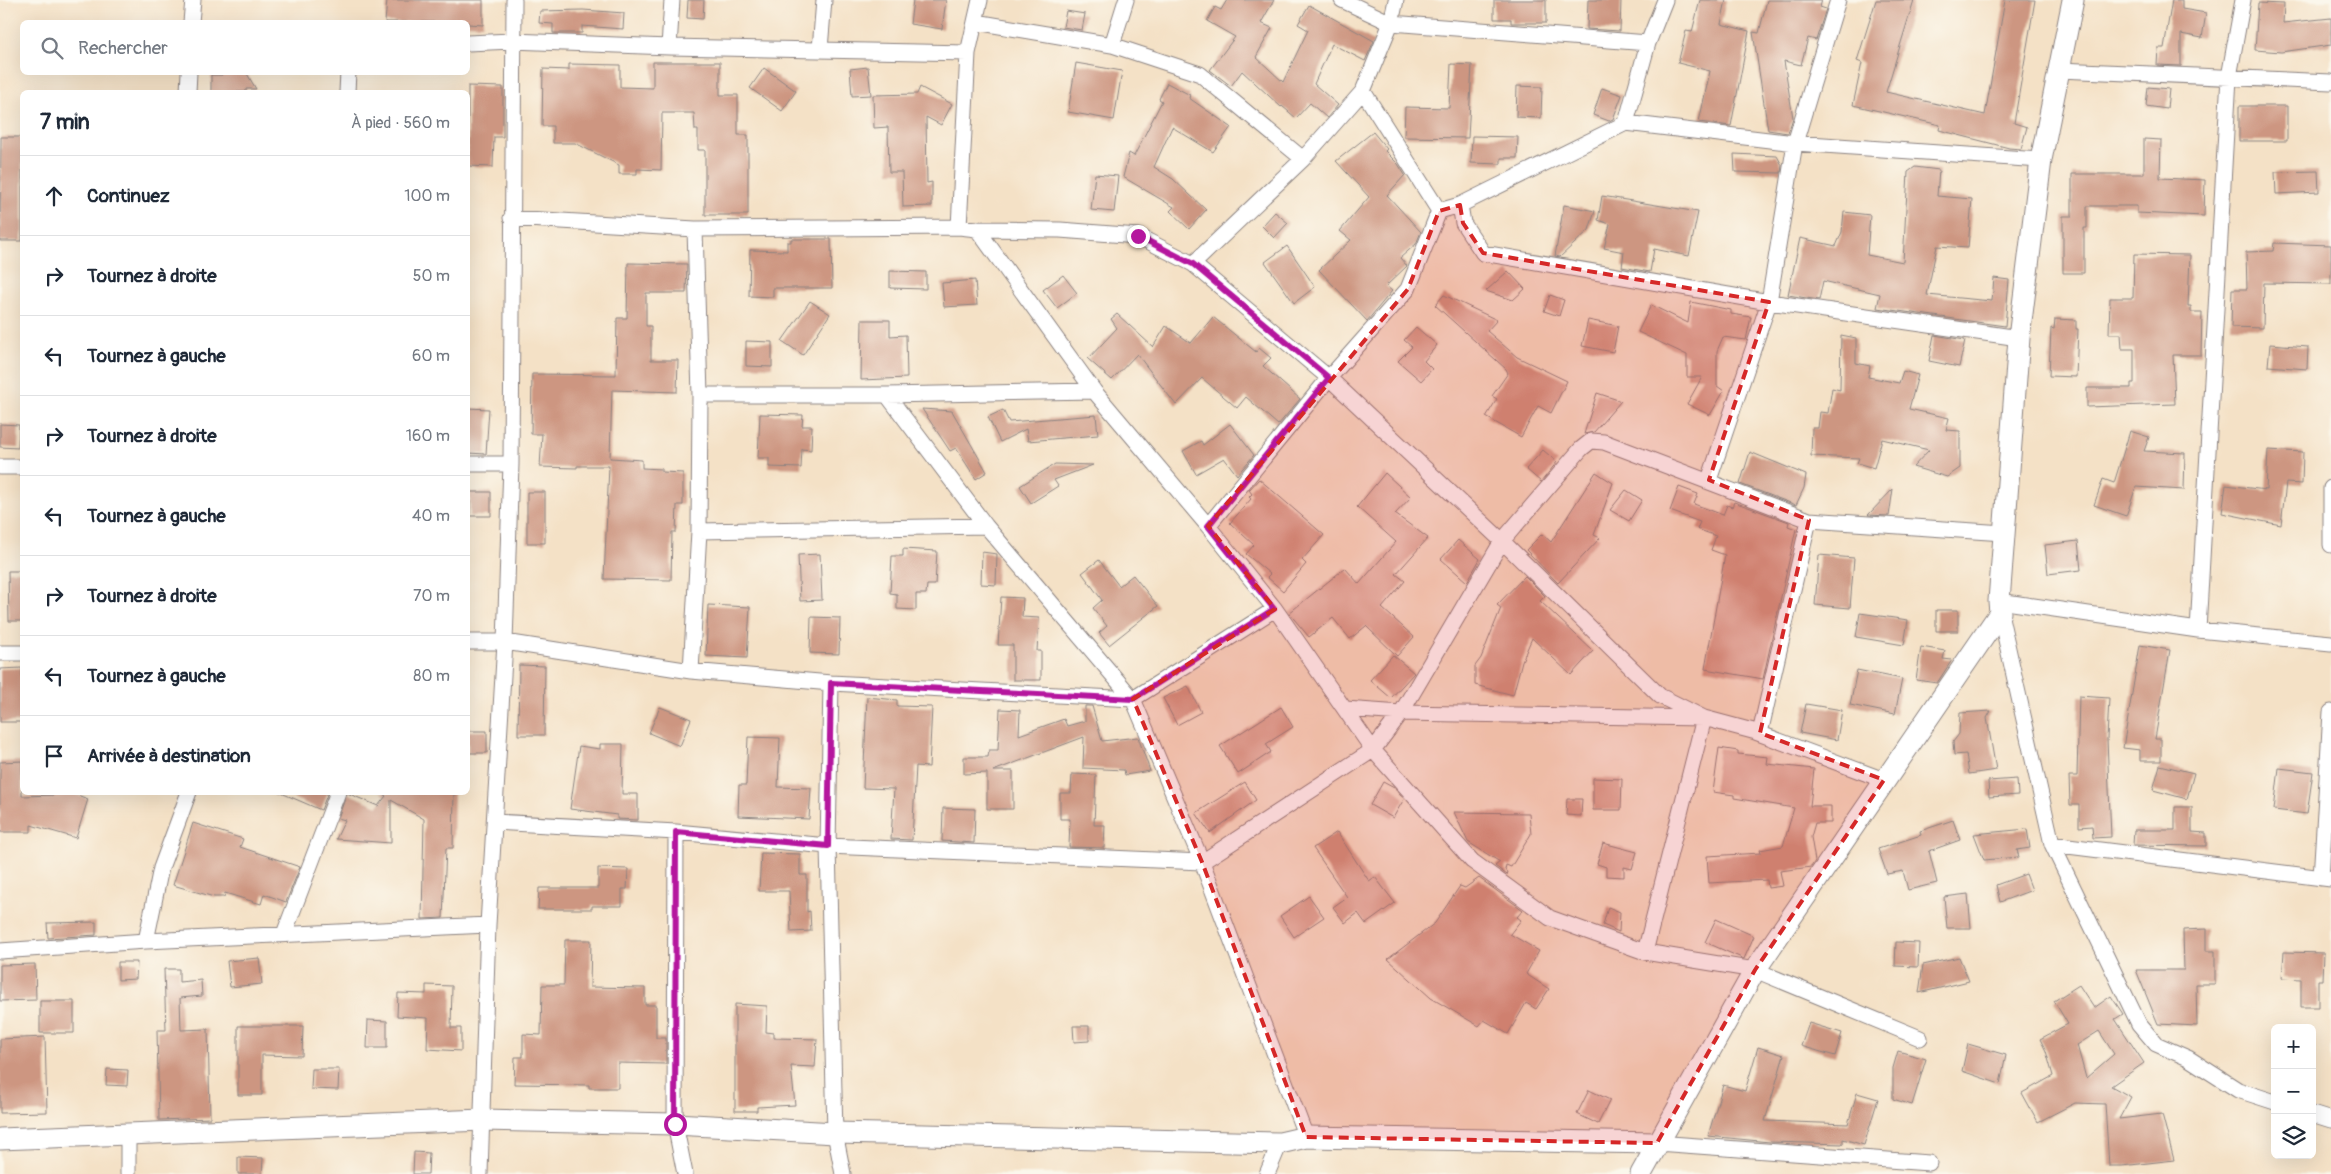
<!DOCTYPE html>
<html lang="fr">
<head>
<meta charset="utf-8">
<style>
	:root { --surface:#fff; --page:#f2f2f3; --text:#1f2937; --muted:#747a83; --line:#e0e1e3 }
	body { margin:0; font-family:Pangolin,sans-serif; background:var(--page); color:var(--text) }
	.controls { position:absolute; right:15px; bottom:15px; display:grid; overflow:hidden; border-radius:8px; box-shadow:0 5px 20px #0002 }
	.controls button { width:45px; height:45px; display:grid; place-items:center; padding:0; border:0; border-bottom:1px solid var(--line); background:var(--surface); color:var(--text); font:25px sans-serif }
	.stop { position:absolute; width:15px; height:15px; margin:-11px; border:4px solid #b5179e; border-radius:50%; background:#fff }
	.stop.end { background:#b5179e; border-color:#fff; box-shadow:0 1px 5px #0008 }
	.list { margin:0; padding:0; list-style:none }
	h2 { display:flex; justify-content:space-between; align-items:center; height:65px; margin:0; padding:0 20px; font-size:21px }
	h2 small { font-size:16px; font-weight:400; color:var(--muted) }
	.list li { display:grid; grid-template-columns:32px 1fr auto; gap:15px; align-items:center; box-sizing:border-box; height:80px; padding:0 20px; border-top:1px solid var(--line) }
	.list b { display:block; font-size:19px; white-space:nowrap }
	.list em { font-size:16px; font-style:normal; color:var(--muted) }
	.icon { flex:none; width:28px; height:28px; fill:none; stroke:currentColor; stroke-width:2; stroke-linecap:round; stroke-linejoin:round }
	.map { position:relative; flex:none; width:2331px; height:1174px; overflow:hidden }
	.search { position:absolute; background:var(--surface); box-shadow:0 5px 20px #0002; left:20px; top:20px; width:450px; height:55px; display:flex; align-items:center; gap:12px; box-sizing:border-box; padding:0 18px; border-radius:8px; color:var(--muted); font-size:19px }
	.panel { position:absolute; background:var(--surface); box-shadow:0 5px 20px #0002; left:20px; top:90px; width:450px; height:705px; border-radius:8px }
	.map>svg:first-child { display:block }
</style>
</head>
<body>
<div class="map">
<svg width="2331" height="1174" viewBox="0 0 2331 1174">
	<rect width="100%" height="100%" fill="#fbf7ec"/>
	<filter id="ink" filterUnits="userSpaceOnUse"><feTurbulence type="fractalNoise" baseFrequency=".02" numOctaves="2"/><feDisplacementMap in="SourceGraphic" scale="10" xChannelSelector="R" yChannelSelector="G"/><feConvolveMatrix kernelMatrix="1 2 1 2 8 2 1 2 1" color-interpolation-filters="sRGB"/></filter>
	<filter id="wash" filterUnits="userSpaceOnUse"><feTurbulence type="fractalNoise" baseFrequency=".0096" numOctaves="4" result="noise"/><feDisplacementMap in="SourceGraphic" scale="20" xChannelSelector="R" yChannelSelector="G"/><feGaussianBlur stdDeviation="1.12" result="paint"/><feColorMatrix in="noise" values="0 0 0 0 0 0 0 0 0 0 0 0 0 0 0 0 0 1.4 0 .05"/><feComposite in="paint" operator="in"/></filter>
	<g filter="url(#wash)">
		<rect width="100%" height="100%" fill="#f4e1c6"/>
		<g id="blocks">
			<path fill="#cd9681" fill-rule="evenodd" d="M387 0H483V25L468 24V22H385Z
				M688 0H704L703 19 687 18Z
				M913 0H946L942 29 910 24Z
				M1227 0H1274L1261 23 1272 28 1256 57 1283 82 1308 30 1298 24 1309 5 1374 41 1365 61 1332 44 1314 84 1338 105 1327 118 1310 103 1296 118 1282 106 1281 107 1242 71 1231 86 1210 70 1235 37 1207 21 1215 7 1221 10Z
				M1494 0H1546V23H1511V19H1494Z
				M1588 0H1621L1620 31 1587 29Z
				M1700 0H1726L1721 24 1749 31 1731 126 1699 122 1710 71 1678 63 1686 31 1692 32Z
				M1767 0H1822L1820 7 1826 9 1816 40 1808 38 1801 65 1784 61 1793 118 1788 133 1768 130 1753 32 1759 33Z
				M1876 0H1914L1886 92 1985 115 2005 0H2035L2014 123 2027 127 2021 149 2009 148 1939 130 1940 125 1853 105 1862 63 1857 61Z
				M2172 0H2182V9L2206 13 2202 38 2181 34V66L2157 65 2158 48H2164Z
				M2258 3 2284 4 2283 23 2331 18V45L2281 52 2255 50Z
				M583 10 624 13 623 29 582 26V33H553V24L539 23 540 11Z
				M1066 11 1085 14 1082 30 1063 27Z
				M653 62H720V95H738V135H748V215H705V150H698V130H695L694 113H662L661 170 637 169V174H619V165L575 143H553V126H542L543 69 569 70V64L620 65V87L653 88Z
				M1076 63 1122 71 1114 120 1068 112Z
				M1451 64 1472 65 1468 138 1404 137 1405 107 1449 108Z
				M868 67 871 95 852 96 850 69Z
				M764 68 796 91 782 111 750 88Z
				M222 72H246L256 89H246V92H211V75H222Z
				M1167 83 1190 95 1189 98 1231 127 1213 152 1172 127 1154 167 1173 179 1206 210 1189 229 1170 211 1174 207 1123 177 1129 153 1134 156 1162 101 1159 99Z
				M468 86 503 87V137H494L493 167 468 166Z
				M1517 86 1542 87 1541 118 1516 117Z
				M920 87 952 104 941 125 926 117 927 183 932 182V206L903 207 902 172H889L888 127 874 128 873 95 917 94Z
				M2148 87 2169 89 2167 109 2146 106Z
				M1602 88 1622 95 1613 119 1609 121 1593 115Z
				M2239 106H2287V141H2239Z
				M1373 132 1387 149 1385 151 1398 164 1405 175 1387 195 1421 232 1416 244 1400 258 1407 266 1386 286 1392 291 1367 321 1319 270 1351 240 1340 231 1369 197 1336 161Z
				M1472 136 1518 137 1517 158H1501V164L1471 163Z
				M1 137H22V241H0Z
				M2144 139 2161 140 2160 178 2205 180 2204 216 2137 213V206H2087V228H2084V273H2063V216H2072V174H2144Z
				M1734 154 1777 156 1782 165 1781 173 1735 172Z
				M1915 167 1939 170 1937 196 1972 199 1968 248 1937 246 1927 295 1992 301 1994 278 2009 280 2005 326 1877 308 1880 294 1823 281 1819 300 1788 295 1800 238 1836 246 1842 232 1844 212 1870 215 1867 255 1903 262 1908 172Z
				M2318 171 2319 192 2276 194 2275 172Z
				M1095 174 1118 176 1114 212 1091 210Z
				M1602 196 1698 212 1689 256 1654 249 1650 272 1622 267 1624 252 1604 248 1610 224 1598 220Z
				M1564 205 1595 211 1589 230 1560 257 1555 256Z
				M1275 212 1288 223 1274 238 1262 226Z
				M791 239H831L832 288H773V297L749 296 750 250 787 251V242H791Z
				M2274 243 2331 245V284L2264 283 2263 328 2231 327 2232 289H2247L2246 252 2273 251Z
				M1287 246 1315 287 1294 303 1265 262Z
				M2134 254 2190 255 2188 306H2191V312H2202L2201 355H2173L2175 404 2087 407V388H2131V383H2134V349H2122L2121 334H2109L2110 298H2133Z
				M628 263 687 264 686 293H646V326H651V360H678L677 392 612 390 610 458 642 460V468L662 469V472L683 473V505H677L676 532H672L671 580 604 579 609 466H577V468L540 467 542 434H531L532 374 616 375 617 318H627Z
				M890 271 926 272V289L890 288Z
				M1508 271 1525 289 1513 300 1486 291Z
				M1063 275 1077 293 1057 308 1043 290Z
				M975 280 977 305 944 307 942 283Z
				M1444 295 1497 320 1487 331 1517 357 1567 381 1551 413 1538 406 1521 437 1486 417 1497 399 1492 396 1508 373 1506 369 1435 305Z
				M1550 295 1564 300 1559 316 1544 311Z
				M810 301 830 314 803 355 782 341Z
				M1691 302 1731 310V314L1751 317 1746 340 1723 337 1717 351V386L1724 391 1710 415 1687 404 1702 377H1687V355L1638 332 1651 305 1688 323Z
				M1117 314 1153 347 1166 326 1191 343 1213 317 1256 352 1259 348 1271 358 1263 366 1300 399 1278 425 1246 397 1237 408 1202 378 1176 405 1137 354 1112 380 1088 359 1117 328 1111 319Z
				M2055 319 2076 320V329H2078L2076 377 2049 376 2051 328 2054 329Z
				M862 320H890V336L906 335 907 378 861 380Z
				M1588 320 1618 326 1613 352 1582 346Z
				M1416 327 1437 345 1424 361 1432 369 1421 381 1398 361 1412 347 1404 340Z
				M1841 335 1856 338V363L1870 366 1868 377 1899 383 1903 371 1918 375 1909 409 1949 418 1946 430 1960 431V468L1947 477 1913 467 1929 450 1882 439 1874 468 1857 463 1859 458 1811 456 1812 428H1818L1820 412 1828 413 1832 388 1840 390Z
				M1934 335 1965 340 1959 367 1929 361Z
				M746 341 772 342V367L746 366Z
				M2270 344 2308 347 2307 369 2268 366Z
				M1597 393 1621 401 1594 432 1584 434Z
				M468 408 489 409 486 454 468 453Z
				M922 409 952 411 987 472 976 479 956 448 950 451Z
				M1003 410 1009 422 1096 415 1098 435 1028 441 1026 429 1000 442 988 417Z
				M760 414 803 415 802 426H812L811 450 802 449 801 468 769 467V458H758Z
				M0 424 19 425 18 448 0 447Z
				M1230 424 1254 455 1237 475 1224 458 1196 474 1183 451 1201 441 1203 445Z
				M2130 431 2149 437 2144 451 2185 453 2184 490 2136 487 2126 516 2094 505 2103 479 2114 483Z
				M1543 450 1557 462 1541 482 1526 469Z
				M2268 450 2303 452 2302 484 2286 483 2281 525 2222 513 2226 485 2266 490Z
				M1750 452 1806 475 1804 488 1796 505 1740 484Z
				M1055 464 1093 465 1054 480 1058 486 1031 503 1020 486Z
				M1596 472 1613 483 1594 535 1600 538 1558 583 1526 550 1542 534 1551 542Z
				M1385 473 1411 497 1395 514 1428 538 1396 574 1405 581 1382 608 1414 637 1397 656 1366 626 1350 639 1333 618 1309 637 1289 613 1345 568 1359 584 1396 542 1357 507Z
				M1259 479 1324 535 1302 560 1306 564 1283 591 1267 577 1270 574 1246 554 1254 545 1230 523 1251 499 1249 497 1252 494 1249 490Z
				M1679 487 1698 494 1694 504 1723 515 1727 505 1732 507 1734 502 1789 522 1788 526 1796 529 1763 679 1705 669 1725 555 1711 550 1716 536 1697 529 1700 522 1670 511Z
				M1893 489 1889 516 1868 515Z
				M1626 490 1642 500 1629 521 1610 510Z
				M470 492H491V516H470Z
				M527 492H545V543H527Z
				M1458 540 1480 559 1467 582 1441 559Z
				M2078 541 2081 570 2048 574 2045 545Z
				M903 549 937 551 935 585H927L926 594H916V610L897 609V594L890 593 892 556H903Z
				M982 552 997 554 996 585 981 584Z
				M820 554 822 600 800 601 798 555Z
				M1819 555 1854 558 1850 608 1815 605Z
				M1099 560 1119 586 1133 575 1158 606 1109 645 1099 633 1107 626 1093 608 1102 600 1082 573Z
				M8 571H22V621H9Z
				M1525 576 1545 596 1540 601 1593 651 1571 675 1532 638 1522 661 1513 695 1475 685V666L1481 658 1501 608 1497 605Z
				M1001 597 1023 598 1022 617 1039 618 1037 651H1041V680H1013V645H998Z
				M708 605 750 607 747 658 706 656Z
				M1936 610H1958V631H1936Z
				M1860 613 1908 620 1904 645 1856 637Z
				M811 617 840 618 839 654 810 653Z
				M2140 645 2170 650 2155 739H2161V761H2140V750L2123 748Z
				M1921 647 1945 651 1943 659 1952 660 1937 683 1916 680Z
				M1393 655 1414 673 1391 698 1370 680Z
				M519 665 545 666 544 735H518Z
				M22 668V722H0V669Z
				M1857 670 1902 679 1895 714 1850 705Z
				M1188 686 1201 712 1177 725 1163 698Z
				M2079 696 2109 698 2107 739 2111 837 2093 838 2092 826 2079 827V805H2070L2069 776H2077Z
				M867 697 897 700V706L932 707 929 767 916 766 912 840 891 839 894 789 863 788Z
				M1806 704 1842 710 1837 740 1800 733Z
				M1085 706H1092L1102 741 1138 737 1150 771 1125 775 1124 770 1083 768 1084 737 993 771H1013V809H987V773L964 774V757H988L989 750H998L1000 709 1020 710 1019 735 1064 719 1067 726 1085 721Z
				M660 707 691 719 680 746 649 733Z
				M1281 707 1293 727 1266 744 1271 752 1238 774 1220 746Z
				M1991 711 1987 718 1996 770 1969 774 1966 754 1954 755 1953 742 1959 734 1960 713Z
				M468 731H487V753H468Z
				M748 737 780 738 778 787 811 788 809 819 738 816 739 785H746Z
				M600 744H623L622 794H638V820L617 819V815L570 809 579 746 600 749Z
				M1719 748 1738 751V754L1768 757 1767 764 1814 769 1810 806H1831V823H1815L1811 837 1815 861 1811 867 1780 871 1783 886 1768 888 1767 880 1709 883 1707 856 1761 853 1760 850 1783 846 1794 808 1734 798V795L1713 792Z
				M22 761V796L54 795V792H69L88 799 76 838 31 825V832H0V762Z
				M2160 765 2194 773 2187 799 2153 790Z
				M2279 768 2313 772 2307 814 2274 810Z
				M1072 774 1096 775 1094 825H1105L1104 848 1069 847 1070 819H1060V793H1071Z
				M1593 778 1622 779 1621 810H1593Z
				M2017 779 2018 795 1989 797 1988 781Z
				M1245 782 1256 800 1210 833 1196 813Z
				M1383 782 1396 789 1404 799 1393 818 1370 805Z
				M279 792H328L321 810Z
				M380 792H454L453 848H446L443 918 422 919 424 819 391 800V843L336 839 345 820 338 818 347 793 378 806 386 796Z
				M1567 799H1582L1581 816 1566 815Z
				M2175 807H2192V832L2206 833V846L2133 845 2134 830H2175Z
				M943 808 975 809 974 843 942 841Z
				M1454 812 1529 813 1531 834 1511 867 1506 865 1505 870 1508 872 1507 875 1495 866 1500 862 1468 842Z
				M1953 820 1960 840 1929 851 1937 883 1908 890 1903 871 1887 874 1878 849 1921 835 1920 831Z
				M193 823 243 839 240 847 300 867 286 902 264 894 261 904 225 893 224 897H214L173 885Z
				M2027 829 2030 848 2017 850 2019 857 1984 860 1974 834Z
				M1337 832 1369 881 1375 877 1395 903 1366 924 1358 913 1345 923 1333 907 1347 897 1313 848Z
				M1603 843 1637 852 1632 869 1624 867V877L1606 876V867L1597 864Z
				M761 853 800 854V875H807V912L810 911 811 931 791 932 789 891H759Z
				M598 868 628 869 627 889H622V906H592V909H538L539 888H598Z
				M2026 874 2032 890 2000 902 1996 885Z
				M1479 878 1523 910 1517 917 1521 920 1510 934 1539 951 1526 974 1549 989 1536 1009 1526 1003 1508 1034 1484 1020 1479 1026 1431 998 1388 959 1435 923 1460 886 1465 888Z
				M1968 894 1971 928H1947L1944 897Z
				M1309 896 1324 917 1294 937 1280 916Z
				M1608 907 1620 912 1619 932 1603 925Z
				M1716 919 1754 936 1744 959 1705 942Z
				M96 922V935L48 938 47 923Z
				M2206 929V951H2215V984H2196L2197 1026 2158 1024 2136 970H2184L2183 930Z
				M565 940H591L590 987 645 988V1005H656V1038H666V1064L618 1063V1088H589V1085L514 1084 515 1057H523V1034L541 1035 542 985H564Z
				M1896 942 1919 943 1918 967 1895 966Z
				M2284 952 2324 953 2323 980H2318V1007H2301V979L2282 978Z
				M1959 957 1969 981 1919 993 1923 965Z
				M259 958 262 984 230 987 227 961Z
				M118 962H137L136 979 118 980Z
				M35 964 36 1000 0 1001V965Z
				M164 969H179V982L201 980 202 996 180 998 181 1030 208 1029 210 1118 159 1120 157 1030H166Z
				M426 985 452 986 451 1028H461V1051L427 1049 428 1018 397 1016 398 993 426 994Z
				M2079 985 2094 1008 2111 996 2123 1014 2115 1019 2144 1063 2111 1086 2131 1097 2119 1119 2162 1114 2174 1160 2122 1166H2109L2105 1104 2075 1103 2038 1122 2022 1093 2053 1076 2046 1051 2040 1039 2068 1024 2054 1001ZM2099 1031 2114 1054 2086 1078 2077 1045Z
				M40 1001H74V1033H40Z
				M735 1004 767 1006 766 1032 774 1033V1038L817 1039 815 1067 791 1066 795 1105 757 1107V1111H735Z
				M368 1020 387 1021V1048H367Z
				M1809 1023 1842 1033 1835 1056 1801 1046Z
				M238 1026H303L302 1056 262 1055V1095H238Z
				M1073 1026H1089V1041L1074 1042Z
				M45 1037 47 1112 0 1113V1039Z
				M1968 1044 2006 1055 2000 1084 1962 1071Z
				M1758 1047 1784 1055 1765 1121 1848 1124 1857 1093 1878 1099 1864 1145 1843 1139V1144L1770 1142 1708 1136 1723 1085 1745 1091Z
				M1898 1051 1926 1059 1912 1105 1893 1099V1068Z
				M107 1069 128 1070 127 1086 106 1085Z
				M312 1069H339L338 1090 311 1089Z
				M1589 1090 1610 1100 1598 1124 1577 1114Z
				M414 1152 429 1153 428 1174H413Z
				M238 1157 263 1158 262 1174H238Z"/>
		</g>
	</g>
	<g filter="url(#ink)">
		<use href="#blocks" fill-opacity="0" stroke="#8b8280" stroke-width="1"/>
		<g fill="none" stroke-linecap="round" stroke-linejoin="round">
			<g stroke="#8b8280" stroke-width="17">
				<path id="street" d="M1396 0 1391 23 1648 43
					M191 22 193 0
					M976 22 1112 45 1200 74 1303 159
					M468 43 512 41 669 47 968 53
					M1112 45 1126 0
					M669 47 672 0
					M820 49 824 0
					M2059 70 2331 82
					M1363 91 1439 211 1460 205 1626 123 1795 143 2041 160
					M188 92 189 72
					M347 92 348 72
					M1626 123 1648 43 1665 0
					M1460 205 1463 223 1483 253 1769 302 2019 338
					M511 218 695 229 959 227 977 229 1060 230 1138 236 1193 264 1329 378 1502 541 1660 696 1704 718 1645 952
					M959 227 968 53 980 0
					M977 229 1094 391 1208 526 1275 609 1373 750 1472 861 1550 918 1645 952 1755 970 1920 1038
					M1193 264 1303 159 1363 91 1391 23 1342 0
					M700 395H887L1094 391
					M887 395 986 526 1133 699 1202 862 1306 1137
					M468 464H511
					M0 467H22
					M1709 480 1769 302 1795 143 1838 0
					M2331 488V545
					M1208 526 1329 378 1408 289 1439 211
					M699 531 986 526
					M1999 601 2198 630 2331 643
					M2000 613 2052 844 2139 1024 2156 1044 2188 1058 2238 1090 2275 1102
					M2198 630 2229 77 2243 0
					M468 642H505L691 671 831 683 1133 699 1275 609
					M0 653H22
					M691 671 699 531 700 395 695 229
					M831 683 828 846 835 1133 843 1174
					M1345 709 1401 713 1704 718 1760 733 1809 520
					M1750 730 1884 780
					M495 822 676 832 828 846 1202 862 1373 750 1401 713 1502 541 1581 449 1591 441 1604 442 1809 520 2004 533
					M676 832 675 1124 685 1174
					M2052 844 2331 879
					M2321 878 2331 712
					M284 934 338 792
					M146 941 161 868 189 792
					M0 951 146 941 488 925
					M2312 1114 2331 1120
					M1657 1143 1929 1163
					M128 1174V1134
					M480 1174 488 925 505 642 511 464 514 0
					M1267 1174 1280 1143"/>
			</g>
			<g stroke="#8b8280" stroke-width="23">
				<path id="secondary" d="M0 1139 483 1120 675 1124 835 1133 1280 1143 1306 1137 1657 1143
					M1641 1174 1755 970 2000 613 1999 601 2019 338 2041 160 2073 0"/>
			</g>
			<use href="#street" stroke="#fff" stroke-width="15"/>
			<use href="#secondary" stroke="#fff" stroke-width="21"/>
		</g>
	</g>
	<g fill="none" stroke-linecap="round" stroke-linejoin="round" filter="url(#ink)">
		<path stroke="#b5179e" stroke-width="6" d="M675 1124 676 832 828 846 831 683 1133 699 1274 609 1208 526 1329 378 1193 264 1138 236"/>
	</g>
	<path fill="#d62828" fill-opacity="0.2" stroke="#d62828" stroke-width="4" stroke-dasharray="10 6" stroke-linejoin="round" d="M1460 205 1463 223 1483 253 1769 302 1709 480 1809 520 1760 733 1884 780 1755 970 1657 1143 1306 1137 1202 862 1133 699 1275 609 1208 526 1408 289 1439 211Z"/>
</svg>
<div class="controls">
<button>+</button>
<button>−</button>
<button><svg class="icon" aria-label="layers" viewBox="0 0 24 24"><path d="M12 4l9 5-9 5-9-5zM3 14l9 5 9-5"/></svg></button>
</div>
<div class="stop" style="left:675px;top:1124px"></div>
<div class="stop end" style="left:1138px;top:236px"></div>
<div class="search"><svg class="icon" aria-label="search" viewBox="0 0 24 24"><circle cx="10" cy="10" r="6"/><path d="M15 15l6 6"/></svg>Rechercher</div>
<section class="panel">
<h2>7 min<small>À pied · 560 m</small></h2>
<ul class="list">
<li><svg class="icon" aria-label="ahead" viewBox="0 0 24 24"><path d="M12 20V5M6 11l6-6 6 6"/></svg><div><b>Continuez</b></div><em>100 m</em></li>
<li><svg class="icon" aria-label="right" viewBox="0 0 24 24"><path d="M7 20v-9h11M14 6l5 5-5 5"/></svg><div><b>Tournez à droite</b></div><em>50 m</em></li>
<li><svg class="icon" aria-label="left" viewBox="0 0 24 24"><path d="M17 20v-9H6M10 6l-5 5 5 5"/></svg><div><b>Tournez à gauche</b></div><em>60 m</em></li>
<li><svg class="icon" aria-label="right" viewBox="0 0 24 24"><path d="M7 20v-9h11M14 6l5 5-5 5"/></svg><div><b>Tournez à droite</b></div><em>160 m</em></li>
<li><svg class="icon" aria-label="left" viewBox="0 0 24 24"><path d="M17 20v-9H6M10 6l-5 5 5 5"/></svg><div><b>Tournez à gauche</b></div><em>40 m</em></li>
<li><svg class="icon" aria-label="right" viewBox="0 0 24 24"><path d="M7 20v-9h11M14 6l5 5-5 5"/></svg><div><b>Tournez à droite</b></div><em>70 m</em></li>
<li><svg class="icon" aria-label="left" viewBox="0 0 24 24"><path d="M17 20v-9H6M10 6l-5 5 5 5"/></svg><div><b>Tournez à gauche</b></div><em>80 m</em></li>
<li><svg class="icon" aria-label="arrive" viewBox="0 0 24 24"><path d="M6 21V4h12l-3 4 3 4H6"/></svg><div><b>Arrivée à destination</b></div></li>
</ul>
</section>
</div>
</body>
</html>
